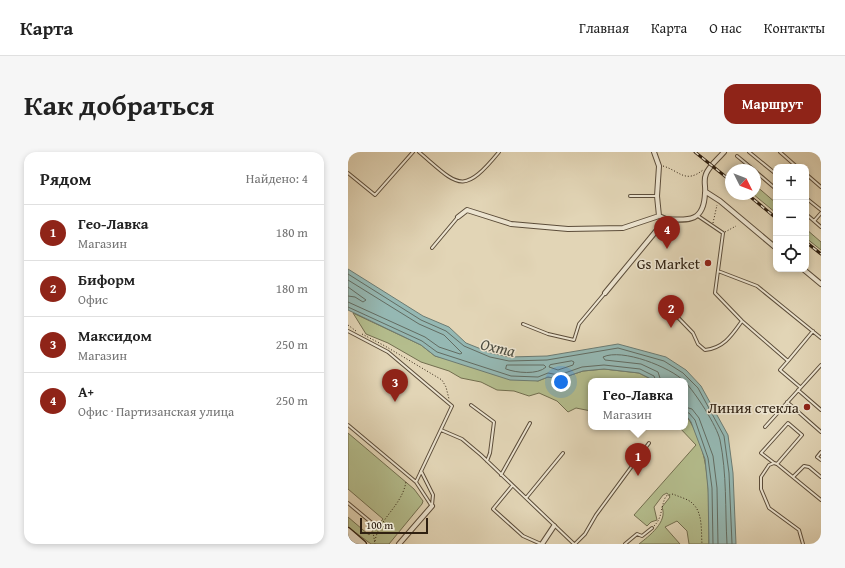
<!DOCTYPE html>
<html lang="ru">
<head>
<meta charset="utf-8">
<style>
	:root { --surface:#fff; --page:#f6f6f6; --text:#222; --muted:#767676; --line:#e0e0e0; --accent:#8f2418 }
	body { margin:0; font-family:"Gentium Book Plus",serif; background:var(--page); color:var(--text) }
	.controls { position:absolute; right:12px; top:12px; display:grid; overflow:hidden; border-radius:8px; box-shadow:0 2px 6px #0003 }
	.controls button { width:36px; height:36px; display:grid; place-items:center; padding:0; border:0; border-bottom:1px solid var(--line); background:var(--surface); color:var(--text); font:20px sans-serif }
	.compass { position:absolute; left:377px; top:12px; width:36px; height:36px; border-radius:50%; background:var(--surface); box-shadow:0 2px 6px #0003; rotate:132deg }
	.scale { position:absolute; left:12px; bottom:10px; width:68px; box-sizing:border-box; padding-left:4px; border:2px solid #2f2011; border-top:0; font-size:11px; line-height:14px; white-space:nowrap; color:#2f2011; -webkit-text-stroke:3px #ece4d0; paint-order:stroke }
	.you { position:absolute; left:213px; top:230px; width:14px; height:14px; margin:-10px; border:3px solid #fff; border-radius:50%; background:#1a73e8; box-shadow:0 0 0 6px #1a73e833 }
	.badge { display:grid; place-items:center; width:26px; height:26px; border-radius:50%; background:var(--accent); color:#fff; font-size:13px; font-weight:700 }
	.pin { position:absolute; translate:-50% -33px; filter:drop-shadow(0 1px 2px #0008) }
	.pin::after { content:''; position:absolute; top:21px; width:14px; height:12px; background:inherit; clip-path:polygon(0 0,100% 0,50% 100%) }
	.popup { position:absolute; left:240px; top:226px; width:100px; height:52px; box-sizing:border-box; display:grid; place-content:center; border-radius:8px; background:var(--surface); filter:drop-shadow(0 1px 3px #0005); font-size:13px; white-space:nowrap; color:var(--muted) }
	.popup b { font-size:15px; color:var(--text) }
	.popup::after { content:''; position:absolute; left:50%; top:100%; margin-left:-8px; border:8px solid transparent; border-top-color:var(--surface) }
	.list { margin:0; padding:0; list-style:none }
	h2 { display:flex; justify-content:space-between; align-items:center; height:52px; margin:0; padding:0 16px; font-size:17px }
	h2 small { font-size:13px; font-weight:400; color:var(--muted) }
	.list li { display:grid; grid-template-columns:26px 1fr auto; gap:12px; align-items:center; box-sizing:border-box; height:56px; padding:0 16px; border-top:1px solid var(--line) }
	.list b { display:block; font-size:15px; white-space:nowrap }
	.list p { margin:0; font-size:13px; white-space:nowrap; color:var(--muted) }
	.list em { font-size:13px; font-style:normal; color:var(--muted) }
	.icon { flex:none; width:22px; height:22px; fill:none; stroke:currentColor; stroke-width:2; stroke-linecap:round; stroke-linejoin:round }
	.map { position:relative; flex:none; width:473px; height:392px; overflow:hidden; border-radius:12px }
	header { display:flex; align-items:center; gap:24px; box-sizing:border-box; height:56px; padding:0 20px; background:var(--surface); border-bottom:1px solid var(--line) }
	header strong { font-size:19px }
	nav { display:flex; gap:22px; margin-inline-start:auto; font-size:14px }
	.intro { display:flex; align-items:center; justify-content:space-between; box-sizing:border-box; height:96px; padding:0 24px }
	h1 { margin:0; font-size:28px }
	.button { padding:10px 18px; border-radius:12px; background:var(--accent); color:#fff; font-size:14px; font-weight:700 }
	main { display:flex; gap:24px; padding:0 24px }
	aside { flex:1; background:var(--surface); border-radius:12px; box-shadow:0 2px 6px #0003 }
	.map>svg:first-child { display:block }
</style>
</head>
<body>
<header>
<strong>Карта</strong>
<nav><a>Главная</a><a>Карта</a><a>О нас</a><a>Контакты</a></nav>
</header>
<div class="intro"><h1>Как добраться</h1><a class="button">Маршрут</a></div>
<main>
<aside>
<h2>Рядом<small>Найдено: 4</small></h2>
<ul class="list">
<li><span class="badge">1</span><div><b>Гео-Лавка</b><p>Магазин</p></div><em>180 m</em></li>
<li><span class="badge">2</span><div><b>Биформ</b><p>Офис</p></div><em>180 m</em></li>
<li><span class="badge">3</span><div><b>Максидом</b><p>Магазин</p></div><em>250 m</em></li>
<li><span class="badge">4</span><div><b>А+</b><p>Офис · Партизанская улица</p></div><em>250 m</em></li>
</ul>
</aside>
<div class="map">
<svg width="473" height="392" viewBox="0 0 473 392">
	<rect width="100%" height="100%" fill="#e2d5b6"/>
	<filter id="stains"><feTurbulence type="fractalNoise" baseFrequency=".005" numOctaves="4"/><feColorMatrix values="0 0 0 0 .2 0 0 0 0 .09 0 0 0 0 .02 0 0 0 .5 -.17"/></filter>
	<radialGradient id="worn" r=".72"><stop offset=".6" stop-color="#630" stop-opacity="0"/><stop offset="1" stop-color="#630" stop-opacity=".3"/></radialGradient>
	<path fill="#b4bd8d" stroke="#726e4f" d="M407 33 428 51V61L405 42H407Z
		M458 77 473 90V98L458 86Z
		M5 161 73 193 87 204 190 229 200 225 211 227 235 219 256 217 291 221 307 229H243V259L228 256 220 260 209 249 191 241 181 244 166 239 149 238 133 230 113 226 101 219 73 210 40 191 18 182Z
		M337 262C364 298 361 349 361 392H341L339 379 329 369 317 375 332 392H291C301 384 320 370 314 355L322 345 319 341 315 343 306 355 309 368 303 370 299 374 286 363 348 293 331 275H337Z
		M0 281 66 337 75 349 74 352 41 392H23L0 375V365L21 383 35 367 0 337Z"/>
	<path fill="#95b8b3" stroke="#6c7b72" d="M0 117 75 164 101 175 118 191 143 201 161 205 199 204 270 192 318 205 338 218 353 234 380 283 385 321 388 392H361L360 337 357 307 343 270 337 262V229H307L291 221 256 217 235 219 211 227 200 225 190 229 162 228 87 204 73 193 0 158Z"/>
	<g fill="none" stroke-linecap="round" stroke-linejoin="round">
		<path stroke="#626c62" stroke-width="1" d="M0 122 73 168 98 179 116 194 142 205 161 209 199 208 270 196 316 209 335 221 350 236 376 284 381 321 384 392
			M0 128 71 172 96 183 114 201 112 202 91 195 77 185 0 150
			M0 135 18 148 15 150 7 145 0 144
			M0 155 74 189 89 200 163 224 190 225 200 221 211 223 234 215 256 213 292 217 306 224 308 229
			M224 209 226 210 225 213 210 218 201 215 202 213Z
			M159 213H196L198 215C190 223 168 221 158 217Z
			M313 229 310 220 293 212 257 208 255 205C274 196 322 215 336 229
			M337 230C347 240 369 274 372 288 379 322 377 357 379 392
			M337 255 344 257 351 266 365 304 369 336 370 392
			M337 260 341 261 347 268 360 306 364 336 365 392"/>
		<g stroke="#5c4d3a" stroke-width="4">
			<path id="service" d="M71 0C110 33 114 45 151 0
				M401 0 428 22
				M432 0 449 15
				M389 4 406 18
				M407 19 428 37
				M0 21 27 43 65 0
				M458 22 473 35
				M282 44H309
				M458 46 473 58
				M458 62 473 75
				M350 64 375 81 367 141 394 169 440 209 465 179
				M466 69 473 61
				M84 96 110 65
				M370 119 409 134 473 186
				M317 152 345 181 350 192 357 198C376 196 384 183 394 169
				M175 172 200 182 226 188 231 172 257 141
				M0 179 40 200 104 254 68 330
				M440 209 432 218 452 235
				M450 238 473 258
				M439 250 473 280
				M123 253 146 270 142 301 139 309
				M0 273 68 330 83 353
				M417 275 473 213
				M93 278 114 287 133 303 226 392
				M473 300 469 305 473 308
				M426 311 413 301 440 271 454 283 429 312
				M73 319 85 343 84 353
				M153 323 182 271
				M445 325 456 314 461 315 473 325
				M164 334 145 357 175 384 193 392
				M178 346 215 301
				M0 351 24 371
				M227 392 237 382 248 363 301 291
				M277 392 289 382 294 384 304 376
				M455 392 451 378 421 356 413 337V325L421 313 426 311 429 312 473 348"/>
		</g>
		<g stroke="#5c4d3a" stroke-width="6">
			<path id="minor" d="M306 0 311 14 309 44 311 64 318 67
				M358 40 372 49 428 96
				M110 65 119 58 163 72 220 77 275 76 311 64
				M455 117 473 132
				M257 141 318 67C342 69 356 69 357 41 358 34 355 29 358 22 361 14 370 7 376 0
				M51 392 84 354
				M194 392 206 374"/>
		</g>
		<g stroke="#2f2011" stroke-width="8">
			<path id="secondary" d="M0 379 15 392
				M0 385 8 392"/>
		</g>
		<path stroke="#2f2011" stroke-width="1" stroke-dasharray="1 2" stroke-linecap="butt" d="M315 14C332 19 337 32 355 18
			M365 71 369 53
			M377 80 388 74
			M0 173 8 179
			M14 182 37 194 94 228 98 235 101 247
			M24 374 27 392
			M306 374C315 365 312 356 318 344L325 342C331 345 341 347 345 352 355 361 353 380 354 392
			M27 389C31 366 55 353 58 329"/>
		<use href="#service" stroke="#ece4d0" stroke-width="2"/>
		<use href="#minor" stroke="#ece4d0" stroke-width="4"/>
		<use href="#secondary" stroke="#ece4d0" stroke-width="5.5"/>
		<g stroke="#2f2011" stroke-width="3">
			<path id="rail" d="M347 0 383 29
				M399 42 428 66
				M458 90 473 102"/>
		</g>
		<use href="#rail" stroke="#ece4d0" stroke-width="1.5" stroke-dasharray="4.5" stroke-linecap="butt"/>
	</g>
	<g fill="#8f2418" stroke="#ece4d0" stroke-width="1.5">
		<circle cx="360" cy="111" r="4"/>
		<circle cx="459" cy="255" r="4"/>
	</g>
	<g text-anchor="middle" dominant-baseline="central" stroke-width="3" stroke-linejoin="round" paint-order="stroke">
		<g font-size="15" fill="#2f2011" stroke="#ece4d0" text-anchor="end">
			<text x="352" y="111">Gs Market</text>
			<text x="451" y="255">Линия стекла</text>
		</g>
		<g font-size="16" font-style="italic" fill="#4e4e42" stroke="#ece4d0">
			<text transform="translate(150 195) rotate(13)">Охта</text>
		</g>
	</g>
	<rect width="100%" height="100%" filter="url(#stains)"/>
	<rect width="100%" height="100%" fill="url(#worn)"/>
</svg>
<div class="controls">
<button>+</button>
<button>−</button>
<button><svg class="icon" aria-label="locate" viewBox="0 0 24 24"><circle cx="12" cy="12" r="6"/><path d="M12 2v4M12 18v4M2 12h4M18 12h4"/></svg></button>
</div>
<svg class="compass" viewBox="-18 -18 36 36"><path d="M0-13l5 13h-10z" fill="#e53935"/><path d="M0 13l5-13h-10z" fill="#767676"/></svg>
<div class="scale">100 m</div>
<div class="you"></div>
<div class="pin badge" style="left:290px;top:324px">1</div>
<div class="popup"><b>Гео-Лавка</b>Магазин</div>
<div class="pin badge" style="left:323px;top:176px">2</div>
<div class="pin badge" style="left:47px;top:250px">3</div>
<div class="pin badge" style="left:319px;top:97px">4</div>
</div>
</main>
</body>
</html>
